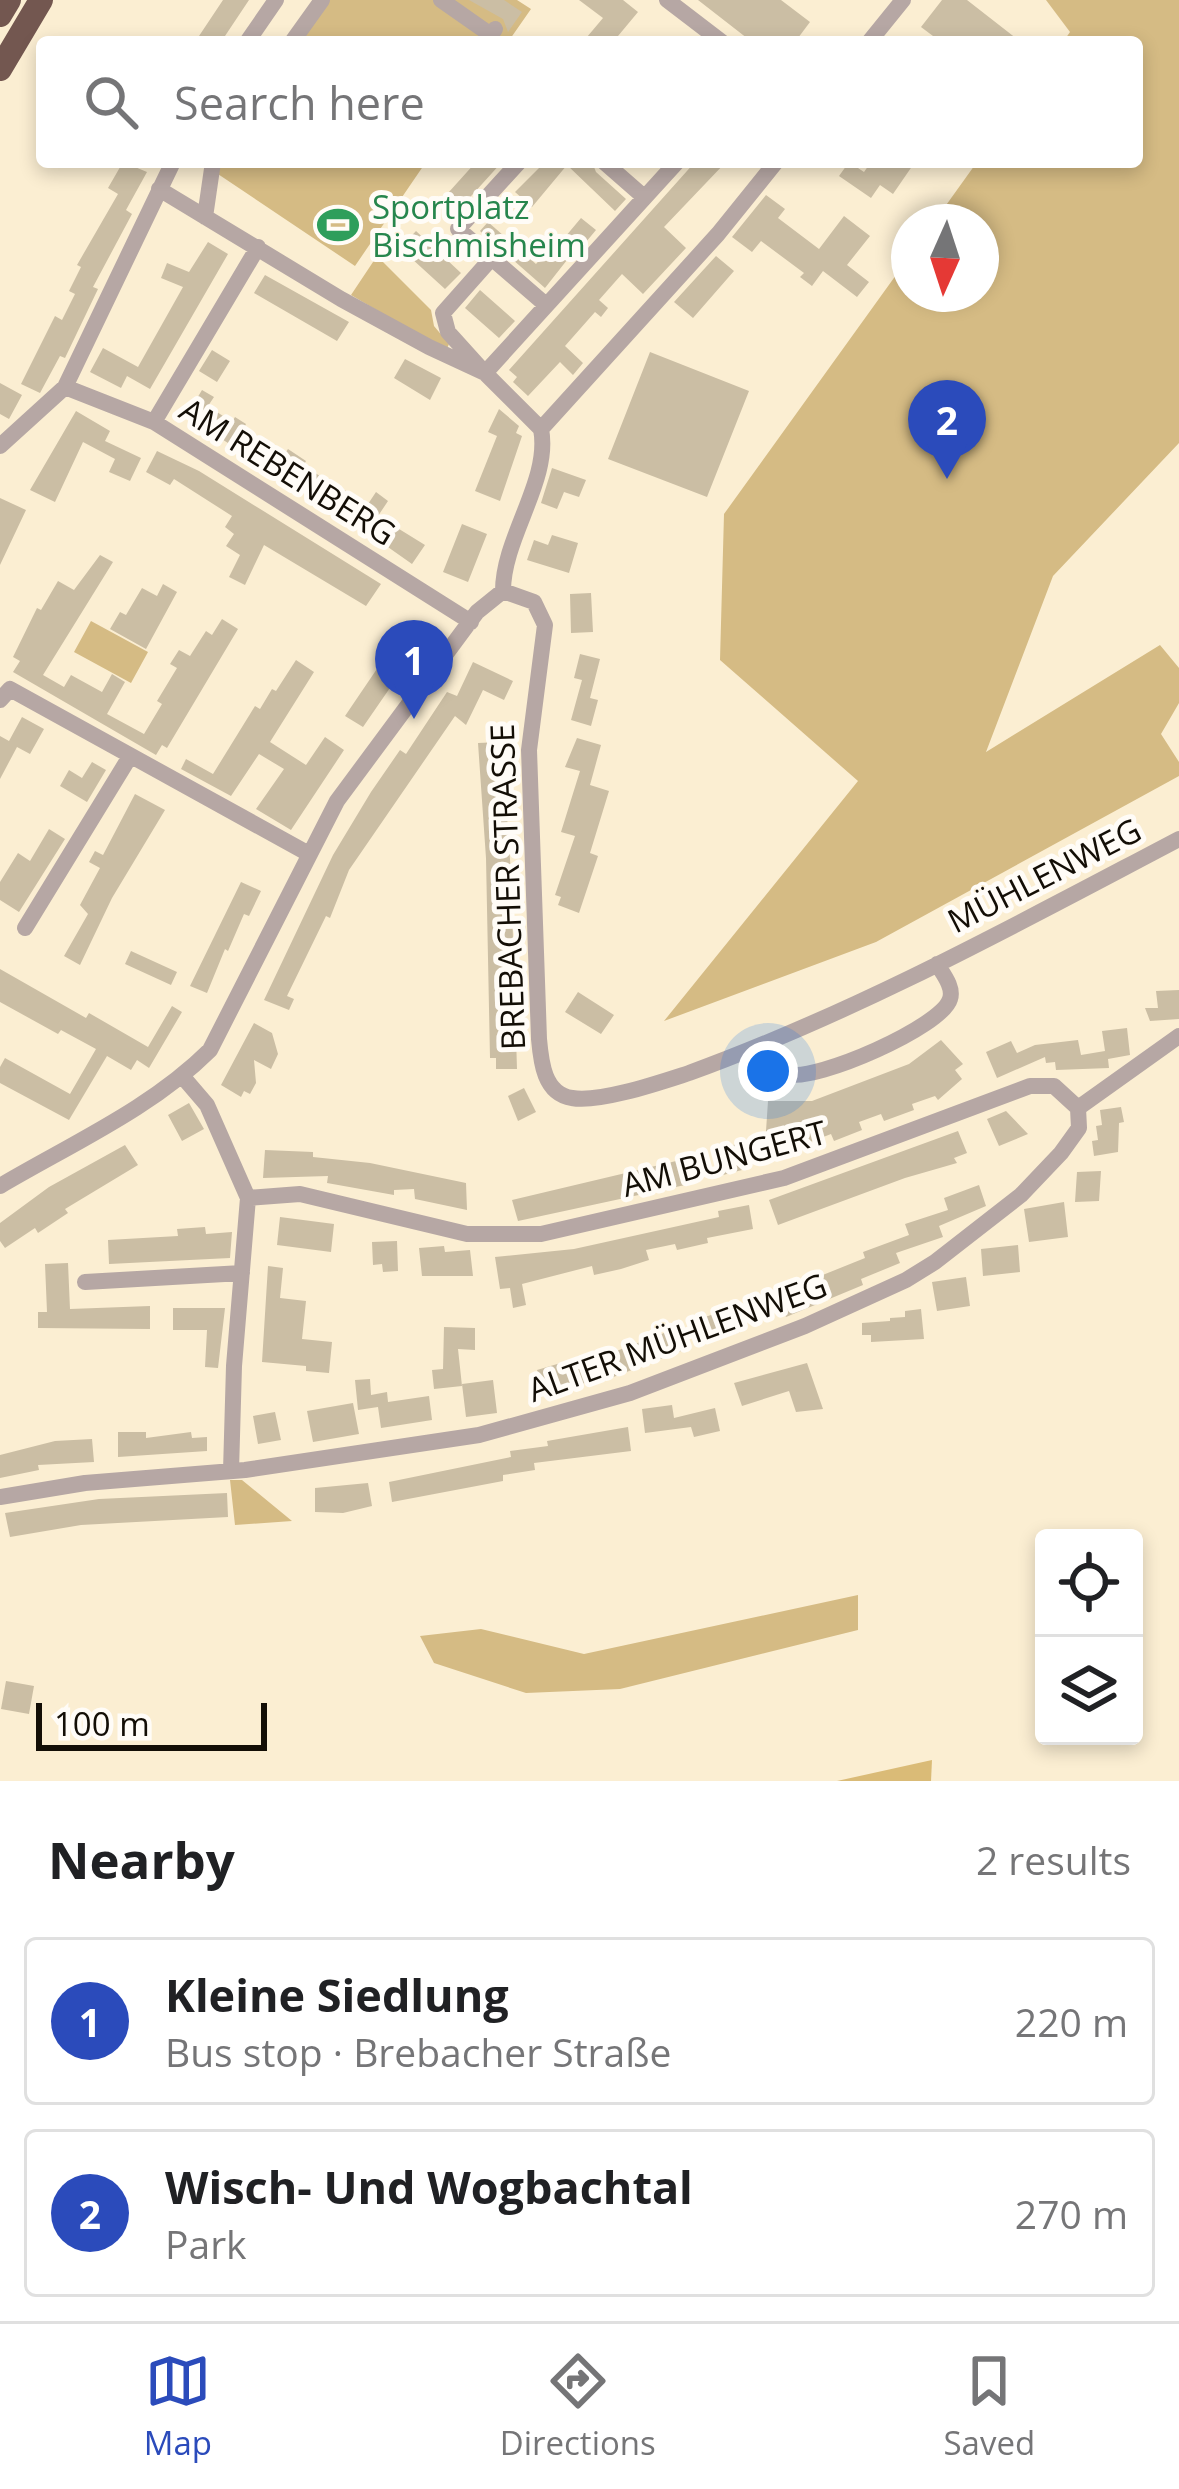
<!DOCTYPE html>
<html lang="en">
<head>
<meta charset="utf-8">
<style>
	:root { --surface:#fff; --page:#f6f6f6; --text:#202124; --muted:#757577; --line:#e0e0e0; --accent:#2b4bbb }
	body { margin:0; font-family:"Open Sans",sans-serif; background:var(--page); color:var(--text) }
	.controls { position:absolute; right:36px; bottom:36px; display:grid; overflow:hidden; border-radius:12px; box-shadow:0 6px 18px #0003 }
	.controls button { width:108px; height:108px; display:grid; place-items:center; padding:0; border:0; border-bottom:3px solid var(--line); background:var(--surface); color:var(--text); font:60px sans-serif }
	.compass { position:absolute; left:891px; top:204px; width:108px; height:108px; border-radius:50%; background:var(--surface); box-shadow:0 6px 18px #0003; rotate:183deg }
	.scale { position:absolute; left:36px; bottom:30px; width:231px; box-sizing:border-box; padding-left:12px; border:6px solid #130e06; border-top:0; font-size:33px; line-height:42px; white-space:nowrap; color:#130e06; -webkit-text-stroke:9px #fffcf7; paint-order:stroke }
	.you { position:absolute; left:768px; top:1071px; width:42px; height:42px; margin:-30px; border:9px solid #fff; border-radius:50%; background:#1a73e8; box-shadow:0 0 0 18px #1a73e833 }
	.badge { display:grid; place-items:center; width:78px; height:78px; border-radius:50%; background:var(--accent); color:#fff; font-size:39px; font-weight:700 }
	.pin { position:absolute; translate:-50% -99px; filter:drop-shadow(0 3px 6px #0008) }
	.pin::after { content:''; position:absolute; top:63px; width:42px; height:36px; background:inherit; clip-path:polygon(0 0,100% 0,50% 100%) }
	.list { margin:0; padding:0; list-style:none }
	h2 { display:flex; justify-content:space-between; align-items:center; height:156px; margin:0; padding:0 48px; font-size:51px }
	h2 small { font-size:39px; font-weight:400; color:var(--muted) }
	.list li { display:grid; grid-template-columns:78px 1fr auto; gap:36px; align-items:center; box-sizing:border-box; height:168px; margin:0 24px 24px; padding:0 24px; border:3px solid var(--line); border-radius:12px }
	.list b { display:block; font-size:45px; white-space:nowrap }
	.list p { margin:0; font-size:39px; white-space:nowrap; color:var(--muted) }
	.list em { font-size:39px; font-style:normal; color:var(--muted) }
	.icon { flex:none; width:66px; height:66px; fill:none; stroke:currentColor; stroke-width:2; stroke-linecap:round; stroke-linejoin:round }
	.map { position:relative; flex:none; width:1179px; height:1781px; overflow:hidden }
	.search { position:absolute; background:var(--surface); box-shadow:0 6px 18px #0003; left:36px; right:36px; top:36px; height:132px; display:flex; align-items:center; gap:30px; box-sizing:border-box; padding:0 42px; border-radius:12px; color:var(--muted); font-size:45px }
	.sheet { height:540px; background:var(--surface) }
	nav { display:flex; justify-content:space-around; align-items:center; box-sizing:border-box; height:168px; border-top:3px solid var(--line); background:var(--surface); font-size:33px; color:var(--muted) }
	nav a { display:grid; justify-items:center; gap:6px }
	nav .on { color:var(--accent) }
	.map>svg:first-child { display:block }
</style>
</head>
<body>
<div class="map">
<svg width="1179" height="1781" viewBox="0 0 1179 1781">
	<rect width="100%" height="100%" fill="#fbeed2"/>
	<path fill="#d5bb84" d="M314 0H517L531 9 508 42H285Z
		M1046 0H1179V443L1053 576 986 752 1160 645 1179 668V703L1161 734 1179 762V776L876 942 664 1021 858 781 720 660 724 514 909 257V294H981V222H934L977 162H1137V42H1063L1070 32Z
		M200 162H426L355 266Z
		M377 256 431 310 434 326 449 344 446 351 351 295Z
		M91 621 148 652 131 683 74 652Z
		M230 1480H242L292 1521 235 1525Z
		M858 1595V1630L620 1689 526 1693 434 1663 420 1636 481 1629 584 1654Z"/>
	<path fill="#dabb77" d="M932 1760 931 1781H837Z"/>
	<path fill="#cbbea4" d="M223 0H249L221 42H195Z
		M469 0H504L522 12 508 32 503 19Z
		M579 0H623L638 12 613 42H594L587 37 603 18Z
		M698 0H781L810 22 795 42H752Z
		M942 0H967L1021 42H941L921 27Z
		M123 162 147 172 126 210 132 214 93 287 98 289 65 358 60 356 40 393 21 384 55 316 62 320 75 294 69 291 81 267 77 265 118 194 108 188Z
		M476 162H502L453 216 439 203Z
		M545 162H592L596 172 626 199 615 211 567 165 532 207 515 192Z
		M695 162H726L664 227 686 248 643 294 622 274 599 300 608 308 601 317 595 312 565 346 583 363 573 375 560 362 528 396 513 382 517 377 509 370Z
		M849 162 864 172 871 162H915L893 194 880 185 871 198 839 176Z
		M766 195 785 209 778 218 819 249 844 216 870 236 847 265 869 282 857 297 823 271 812 286 800 277 804 273 761 241 752 252 732 237Z
		M581 218 596 230 581 248 578 246 545 288 480 231 488 222 536 264 552 246 555 249Z
		M416 231 461 273 445 289 400 248Z
		M208 242 228 254 150 389 127 376 121 388 90 372 103 348 138 367 183 287 161 278 167 263 189 272Z
		M716 256 734 271 693 318 674 302Z
		M265 275 349 322 337 341 254 293Z
		M480 290 515 321 499 338 465 308Z
		M212 350 230 361 217 382 199 371Z
		M650 352 749 391 707 497 608 459Z
		M405 359 441 378 430 400 394 378Z
		M0 383 22 395 9 419 0 414Z
		M202 390 214 397 208 406 232 422 235 417 246 424 243 430 284 455 288 449 306 461 303 466 368 504 376 492 388 501 378 516 425 545 412 564 324 502 194 422 187 415Z
		M499 409 519 426 516 433 522 436 500 501 475 491 497 436 488 432Z
		M76 411 110 431 105 441 141 458 130 481 109 472 115 459 83 442 55 502 30 490Z
		M157 451 199 471 381 584 366 606 264 545 245 585 229 577 240 555 226 546 234 534 225 527 232 516 174 479 170 485 146 472Z
		M552 468 586 480 579 497 564 492 557 509 541 503Z
		M0 498 26 510 0 565Z
		M462 524 487 534 468 582 443 572Z
		M552 535 578 543 569 573 527 560 534 540 548 545Z
		M100 555 113 562 43 675 64 687 71 675 102 692 112 674 125 682 107 714 144 734 162 704 157 701 177 668 170 664 179 650 190 656 206 631 212 635 222 619 238 629 167 748 162 745 156 755 13 672 20 661 13 657 37 608 41 610 58 581 74 590Z
		M163 584 177 592 146 649 110 629 120 612 126 615 142 588 157 596Z
		M591 593 593 632 571 633 570 594Z
		M413 620 431 632 419 651 400 638Z
		M580 654 600 659 590 698 598 700 591 726 571 720 582 680 574 678Z
		M385 657 403 669 363 727 345 716Z
		M296 660 314 672 270 742 306 765 325 737 344 750 291 830 256 809 284 769 259 754 231 796 181 769 186 759 213 774 255 706 260 709 272 689 276 691Z
		M473 662 513 681 504 700 483 690 466 725 455 716 349 870 330 918 326 916 287 996 294 999 289 1010 264 1000 333 855 371 792 400 750 406 754 447 692 457 696Z
		M22 717 44 729 30 754 17 747 0 779V736L9 741Z
		M577 738 601 745 590 785 609 791 590 853 598 856 579 913 558 905 561 897 555 895 575 836 561 832 580 771 565 767Z
		M502 742 511 874 517 1069H496V1058H490L486 858 478 743Z
		M92 762 106 770 87 802 60 786 69 770 82 778Z
		M135 794 165 810 112 898 80 965 64 956 88 914 80 905 100 868 89 862 95 851 103 855Z
		M49 829 65 839 19 912 0 900V882L18 853 30 861Z
		M241 882 261 891 249 916 244 914 228 951 225 949 207 993 190 986Z
		M131 951 177 972 171 985 125 964Z
		M0 969 86 1018 89 1013 148 1047 172 1006 182 1012 149 1068 137 1060 131 1070 107 1056 69 1120 0 1083V1067L5 1058 70 1094 96 1049 61 1030 58 1034 0 1002Z
		M1179 990V1019L1150 1021 1145 1008H1158L1156 991Z
		M578 992 614 1015 601 1034 565 1012Z
		M254 1023 272 1033 278 1054 271 1069 254 1060 256 1083 250 1094 244 1091 241 1097 221 1085Z
		M1127 1028 1130 1055 1108 1059 1109 1068 1056 1070 1055 1062 1046 1063 1045 1057 997 1078 986 1052 1011 1041 1017 1053 1035 1045 1078 1040 1081 1055 1105 1051 1102 1031Z
		M941 1040 963 1064 955 1070 962 1079 938 1100 935 1096 912 1104 914 1110 884 1121 881 1114 859 1122 862 1130 834 1141 831 1134 808 1143V1147L765 1146 768 1101H812L909 1064Z
		M524 1088 536 1112 518 1121 508 1096Z
		M189 1103 204 1129 182 1141 168 1115Z
		M1121 1107 1124 1122 1119 1123 1118 1152 1094 1156 1092 1141 1098 1140 1096 1126 1102 1125 1100 1110Z
		M1006 1111 1028 1134 999 1146 987 1119Z
		M958 1131 967 1153 954 1158 957 1163 905 1178 778 1225 769 1200Z
		M737 1144 742 1170 723 1175 717 1149Z
		M125 1145 138 1165 65 1209 68 1213 38 1233 35 1228 5 1248 0 1241V1223L49 1187Z
		M265 1150 313 1152V1157L370 1163 466 1183 467 1210 415 1199 414 1189 394 1190V1195L327 1183 328 1176 263 1178Z
		M693 1157 699 1182 518 1221 512 1200Z
		M1101 1171 1099 1201 1075 1202 1077 1172Z
		M979 1185 986 1206 939 1226 943 1237 896 1253 900 1263 861 1279 863 1285 786 1317 778 1293 865 1258 863 1252 909 1235 905 1224 948 1210 944 1198Z
		M1064 1202 1068 1237 1029 1242 1024 1209Z
		M749 1205 753 1229 707 1238 708 1243 677 1250 675 1244 646 1250 649 1260 621 1269 594 1275 592 1266 522 1284 526 1305 513 1308 510 1288 500 1289 495 1257 574 1249 719 1217 718 1211Z
		M280 1217 334 1224 331 1252 277 1245Z
		M205 1227 206 1234 232 1232 230 1258 109 1264 108 1240 178 1236 177 1229Z
		M397 1241 398 1271 383 1272 382 1264 373 1265 372 1242Z
		M1018 1245 1020 1272 983 1276 981 1249Z
		M444 1246 445 1252 470 1250 473 1276H422L419 1248Z
		M68 1263 70 1309 150 1306V1329L38 1328V1312H47L45 1264Z
		M268 1266 283 1268 280 1298 306 1301 302 1339 332 1342 329 1373 306 1371V1366L262 1362Z
		M966 1277 970 1306 937 1311 932 1282Z
		M173 1308H225L218 1368 205 1367 207 1330H173Z
		M729 1309 738 1333 710 1342 702 1318Z
		M921 1309 924 1339 871 1342V1335H862V1323L890 1321V1318L905 1317V1311Z
		M444 1327 475 1328V1350L458 1349 462 1386 434 1389 432 1370 443 1369Z
		M680 1327 689 1348 590 1386 588 1382 546 1396 537 1370 564 1362 566 1370Z
		M807 1363 823 1409 796 1412 789 1391 742 1406 734 1383Z
		M370 1379 371 1395 387 1392 388 1402 429 1396 432 1420 381 1428 378 1407 358 1410 355 1380Z
		M493 1380 497 1413 466 1417 462 1384Z
		M353 1403 359 1434 313 1442 307 1411Z
		M672 1405 674 1418 715 1408 720 1431 694 1437 691 1427 645 1433 642 1409Z
		M275 1412 281 1440 258 1444 253 1416Z
		M628 1427 631 1451 534 1463 535 1470 503 1475V1481L392 1502 389 1482 511 1457 510 1451 548 1446 547 1441Z
		M118 1432H146V1438L191 1432 192 1438 207 1437V1451L118 1457Z
		M92 1439 94 1462 38 1465 39 1470 0 1478V1455L55 1441Z
		M368 1483 372 1506 343 1513 315 1512V1488Z
		M227 1493 228 1517 81 1525 10 1537 5 1513 99 1499Z
		M6 1681 34 1686 29 1714 1 1709Z"/>
	<g fill="none" stroke-linecap="round" stroke-linejoin="round">
		<path stroke="#b6a7a4" stroke-width="16" d="M441 0 491 35 495 29
			M667 0 722 42
			M247 42 276 0
			M292 42 322 0
			M869 42 903 0
			M519 162 458 229 546 305
			M604 162 644 197
			M159 189 341 299 429 347 485 373 541 429
			M205 217 213 162
			M490 260 443 313 448 332 485 373 677 162
			M65 387 154 422 471 622
			M154 422 258 247
			M0 446 65 387 173 162
			M503 591C503 537 551 480 541 429L718 234 776 162
			M0 700 10 689 309 854
			M25 928 129 758
			M766 1045C772 1056 776 1070 789 1074 815 1082 942 1027 950 999 954 987 943 974 937 964
			M183 1077 207 1105 248 1198 234 1366 231 1471
			M1078 1108 1179 1036
			M0 1186C71 1144 152 1108 210 1050L337 801 477 612 503 591 534 602 545 625 529 750 539 1039C541 1062 544 1094 572 1098 600 1103 661 1082 689 1073 859 1011 1019 923 1179 839
			M248 1198 300 1194 467 1234H541L784 1178 1030 1086H1054L1078 1108
			M85 1282 242 1273
			M0 1497 85 1483 245 1470 479 1435 630 1393 805 1326 906 1280 935 1262 1021 1195 1061 1153 1079 1128 1078 1108"/>
		<path stroke="#735750" stroke-width="24" d="M0 15 9 0
			M0 69 41 0"/>
	</g>
	<defs>
		<g id="stadium-bare" transform="scale(3.24)"><path d="M0-5a6.5 5 0 1 0 0 10a6.5 5 0 1 0 0-10ZM-3.5-1.8h7v3.6h-7Z" fill="#2e9e5b" stroke="#fffcf7" stroke-width="2.5" paint-order="stroke"/></g>
	</defs>
	<g fill-rule="evenodd">
		<use href="#stadium-bare" x="338" y="225"/>
	</g>
	<g text-anchor="middle" dominant-baseline="central" stroke-width="10" stroke-linejoin="round" paint-order="stroke">
		<g font-size="33" fill="#27864d" stroke="#fffcf7" text-anchor="start">
			<text x="372" y="206">Sportplatz<tspan x="372" dy="38">Bischmisheim</tspan></text>
		</g>
		<g font-size="33" fill="#130e06" stroke="#fffcf7">
			<text transform="translate(288 471) rotate(32)">AM REBENBERG</text>
			<text transform="translate(1044 875) rotate(-27)">MÜHLENWEG</text>
			<text transform="translate(507 887) rotate(-92)">BREBACHER STRASSE</text>
			<text transform="translate(724 1158) rotate(-15)">AM BUNGERT</text>
			<text transform="translate(677 1337) rotate(-20)">ALTER MÜHLENWEG</text>
		</g>
	</g>
</svg>
<div class="controls">
<button><svg class="icon" aria-label="locate" viewBox="0 0 24 24"><circle cx="12" cy="12" r="6"/><path d="M12 2v4M12 18v4M2 12h4M18 12h4"/></svg></button>
<button><svg class="icon" aria-label="layers" viewBox="0 0 24 24"><path d="M12 4l9 5-9 5-9-5zM3 14l9 5 9-5"/></svg></button>
</div>
<svg class="compass" viewBox="-18 -18 36 36"><path d="M0-13l5 13h-10z" fill="#e53935"/><path d="M0 13l5-13h-10z" fill="#757577"/></svg>
<div class="scale">100 m</div>
<div class="you"></div>
<div class="pin badge" style="left:414px;top:719px">1</div>
<div class="pin badge" style="left:947px;top:479px">2</div>
<div class="search"><svg class="icon" aria-label="search" viewBox="0 0 24 24"><circle cx="10" cy="10" r="6"/><path d="M15 15l6 6"/></svg>Search here</div>
</div>
<section class="sheet">
<h2>Nearby<small>2 results</small></h2>
<ul class="list">
<li><span class="badge">1</span><div><b>Kleine Siedlung</b><p>Bus stop · Brebacher Straße</p></div><em>220 m</em></li>
<li><span class="badge">2</span><div><b>Wisch- Und Wogbachtal</b><p>Park</p></div><em>270 m</em></li>
</ul>
</section>
<nav>
<a class="on"><svg class="icon" aria-label="map" viewBox="0 0 24 24"><path d="M3 6l6-2 6 2 6-2v14l-6 2-6-2-6 2zM9 4v14M15 6v14"/></svg>Map</a>
<a><svg class="icon" aria-label="directions" viewBox="0 0 24 24"><path d="M12 3l9 9-9 9-9-9zM9 14v-3h6M13 9l2 2-2 2"/></svg>Directions</a>
<a><svg class="icon" aria-label="saved" viewBox="0 0 24 24"><path d="M7 4h10v16l-5-4-5 4z"/></svg>Saved</a>
</nav>
</body>
</html>
